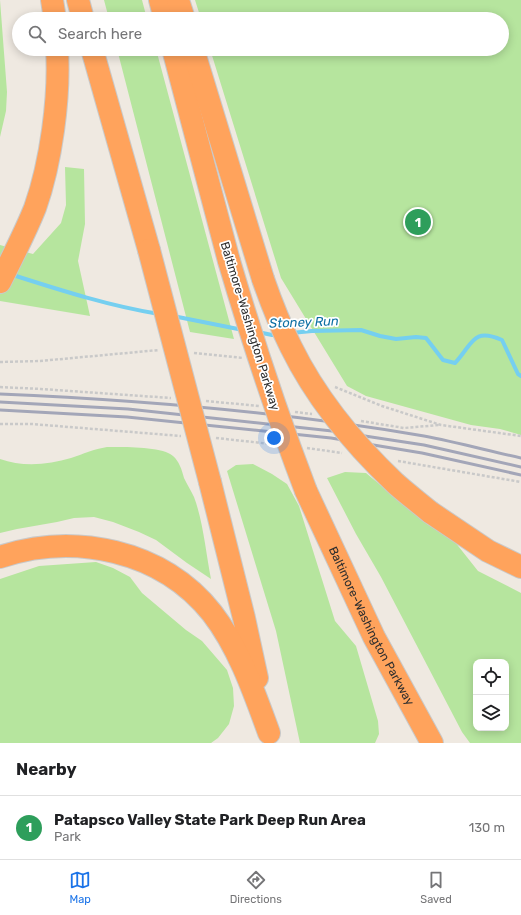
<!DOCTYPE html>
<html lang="en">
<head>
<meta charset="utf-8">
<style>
	:root { --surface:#fff; --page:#f2f2f2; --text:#202124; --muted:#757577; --line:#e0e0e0; --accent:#1a73e8 }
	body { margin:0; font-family:Rubik,sans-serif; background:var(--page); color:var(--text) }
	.controls { position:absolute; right:12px; bottom:12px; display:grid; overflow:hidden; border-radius:8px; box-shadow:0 2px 10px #0003 }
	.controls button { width:36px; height:36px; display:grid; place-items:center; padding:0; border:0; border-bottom:1px solid var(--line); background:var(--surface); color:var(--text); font:20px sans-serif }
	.you { position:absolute; left:274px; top:438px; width:14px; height:14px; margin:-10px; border:3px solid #fff; border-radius:50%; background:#1a73e8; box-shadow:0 0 0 6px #1a73e833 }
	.badge { display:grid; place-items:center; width:26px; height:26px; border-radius:50%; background:var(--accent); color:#fff; font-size:13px; font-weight:700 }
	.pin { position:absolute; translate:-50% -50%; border:2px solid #fff; box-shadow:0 1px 4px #0006 }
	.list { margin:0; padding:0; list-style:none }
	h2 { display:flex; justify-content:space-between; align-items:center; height:52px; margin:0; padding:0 16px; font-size:17px }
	h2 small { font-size:13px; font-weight:400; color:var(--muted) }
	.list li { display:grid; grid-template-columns:26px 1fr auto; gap:12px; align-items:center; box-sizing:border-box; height:64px; padding:0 16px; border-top:1px solid var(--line) }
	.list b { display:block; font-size:15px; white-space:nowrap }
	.list p { margin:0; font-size:13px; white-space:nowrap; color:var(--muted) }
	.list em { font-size:13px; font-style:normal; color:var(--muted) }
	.icon { flex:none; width:22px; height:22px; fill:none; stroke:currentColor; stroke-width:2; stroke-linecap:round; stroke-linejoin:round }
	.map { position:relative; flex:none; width:521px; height:743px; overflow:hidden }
	.search { position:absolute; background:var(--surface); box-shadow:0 2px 10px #0003; left:12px; right:12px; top:12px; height:44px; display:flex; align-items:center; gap:10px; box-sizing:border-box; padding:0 14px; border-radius:22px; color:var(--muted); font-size:15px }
	.sheet { height:116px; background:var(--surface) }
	nav { display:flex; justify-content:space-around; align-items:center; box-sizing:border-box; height:56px; border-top:1px solid var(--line); background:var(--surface); font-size:11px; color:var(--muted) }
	nav a { display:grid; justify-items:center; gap:2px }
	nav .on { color:var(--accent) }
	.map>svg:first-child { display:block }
</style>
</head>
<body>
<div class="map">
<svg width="521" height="743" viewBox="0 0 521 743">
	<rect width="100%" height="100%" fill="#efe9e1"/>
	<path fill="#b6e59e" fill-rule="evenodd" d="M0 0 7 92 6 111 0 137Z
		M104 0H142L147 19H109Z
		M195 0H521V435L500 429 471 425 366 396 347 386 281 278 210 49H502V19H201Z
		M117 49H156L234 339 190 332Z
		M65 167 84 169 85 224 78 261 90 316 0 301V245L33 254 61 223 66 205Z
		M107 447C122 447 162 446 173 456 179 461 182 470 184 478 187 484 191 491 194 497 203 521 206 553 211 579L187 563 156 540 139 532 113 522 94 517 74 518 57 522 17 529 0 533V459C22 467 48 465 71 458 83 454 94 449 107 447Z
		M253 464 272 474 287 484 299 506 335 621 356 646 378 721 379 734 375 743H300L276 631 227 471 236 465Z
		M345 472 366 473 427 524 455 542 478 571 521 593V743H470L462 732 381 577 356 534 327 478ZM476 662H506V728H476Z
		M96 562 113 568 130 577 142 593 186 630 202 641 227 670 233 688 234 706 229 724 218 738 211 743H0V579L39 566Z"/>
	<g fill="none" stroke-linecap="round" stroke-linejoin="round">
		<path stroke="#75cff0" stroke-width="4" d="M10 276H16C63 291 110 306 159 314
			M173 316 243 330
			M258 332 272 335 277 334
			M291 333 312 331 361 330 380 336 396 339 416 337 426 338 443 360 455 363C473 344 472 327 502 340L518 374 521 376"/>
		<g stroke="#c9c9c9" stroke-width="24">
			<g id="highway">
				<path d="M52 0 55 19"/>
				<path d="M78 0 83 19"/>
				<path d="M160 0 165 19"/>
				<path d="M178 0 184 19"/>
				<path d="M92 49 149 250"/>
				<path d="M173 49 229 261"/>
				<path d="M193 49 263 279"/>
				<path d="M0 282C12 258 25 233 35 208 51 163 60 97 57 49"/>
				<path d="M210 482 244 618 257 678"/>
				<path id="s1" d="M306 491 374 637 432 743"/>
				<path d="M430 512 488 551 521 567"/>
				<path d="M0 557C74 532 162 550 212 613 239 648 254 692 269 733"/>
			</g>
		</g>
		<path stroke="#c9c9c9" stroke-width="2.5" stroke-dasharray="3 2" stroke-linecap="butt" d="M194 353 243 358
			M0 362 40 361 159 350
			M0 387 41 389 171 398
			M335 387 382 406 441 425 521 436
			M206 401 259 406
			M295 412 312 414
			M361 421 404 428 439 425
			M0 424H32L181 436
			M216 438 271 444
			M307 448 342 453
			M398 461 521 482"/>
		<use href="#highway" stroke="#ffa35c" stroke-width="22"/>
		<path stroke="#a3a6b8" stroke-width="3" d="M0 394C142 400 284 412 424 436 456 442 489 451 521 458
			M0 402 128 409 332 431 424 445 521 467
			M0 410 127 417 331 438 422 453 521 475"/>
		<g stroke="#c9c9c9" stroke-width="24" stroke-linecap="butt">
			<path id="highway-bridge" d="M149 250 210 482
				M229 261C252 339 277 415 306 491
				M263 279C271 302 280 325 291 347 316 398 354 444 395 483 406 493 418 502 430 512"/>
		</g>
		<use href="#highway-bridge" stroke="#ffa35c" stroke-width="22"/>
	</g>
	<g text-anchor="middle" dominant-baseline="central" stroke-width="3.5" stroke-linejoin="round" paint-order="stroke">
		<g font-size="12" fill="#2e2e2e" stroke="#fff">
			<text transform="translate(250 326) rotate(73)">Baltimore-Washington Parkway</text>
			<text stroke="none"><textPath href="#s1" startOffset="150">Baltimore-Washington Parkway</textPath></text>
		</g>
		<g font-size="13" font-style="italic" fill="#0d6fa3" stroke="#fff">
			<text transform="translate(304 322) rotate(-2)">Stoney Run</text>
		</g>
	</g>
</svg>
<div class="controls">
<button><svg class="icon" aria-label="locate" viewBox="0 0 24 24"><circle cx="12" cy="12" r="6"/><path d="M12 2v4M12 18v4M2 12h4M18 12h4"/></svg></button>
<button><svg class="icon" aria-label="layers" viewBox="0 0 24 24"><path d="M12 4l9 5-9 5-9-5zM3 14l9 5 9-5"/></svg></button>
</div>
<div class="you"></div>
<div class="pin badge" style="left:418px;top:222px;background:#2e9e5b">1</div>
<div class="search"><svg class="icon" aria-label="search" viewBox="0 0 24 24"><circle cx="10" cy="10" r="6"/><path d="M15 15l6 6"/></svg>Search here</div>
</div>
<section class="sheet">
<h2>Nearby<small></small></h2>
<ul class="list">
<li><span class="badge" style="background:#2e9e5b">1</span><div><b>Patapsco Valley State Park Deep Run Area</b><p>Park</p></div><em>130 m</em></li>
</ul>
</section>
<nav>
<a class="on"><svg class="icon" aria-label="map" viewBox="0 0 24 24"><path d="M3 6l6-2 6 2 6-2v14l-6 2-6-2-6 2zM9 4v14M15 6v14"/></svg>Map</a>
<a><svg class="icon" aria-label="directions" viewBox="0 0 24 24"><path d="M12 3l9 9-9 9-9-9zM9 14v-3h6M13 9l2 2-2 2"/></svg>Directions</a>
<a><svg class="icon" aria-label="saved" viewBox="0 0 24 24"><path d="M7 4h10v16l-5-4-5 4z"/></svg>Saved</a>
</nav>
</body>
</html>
